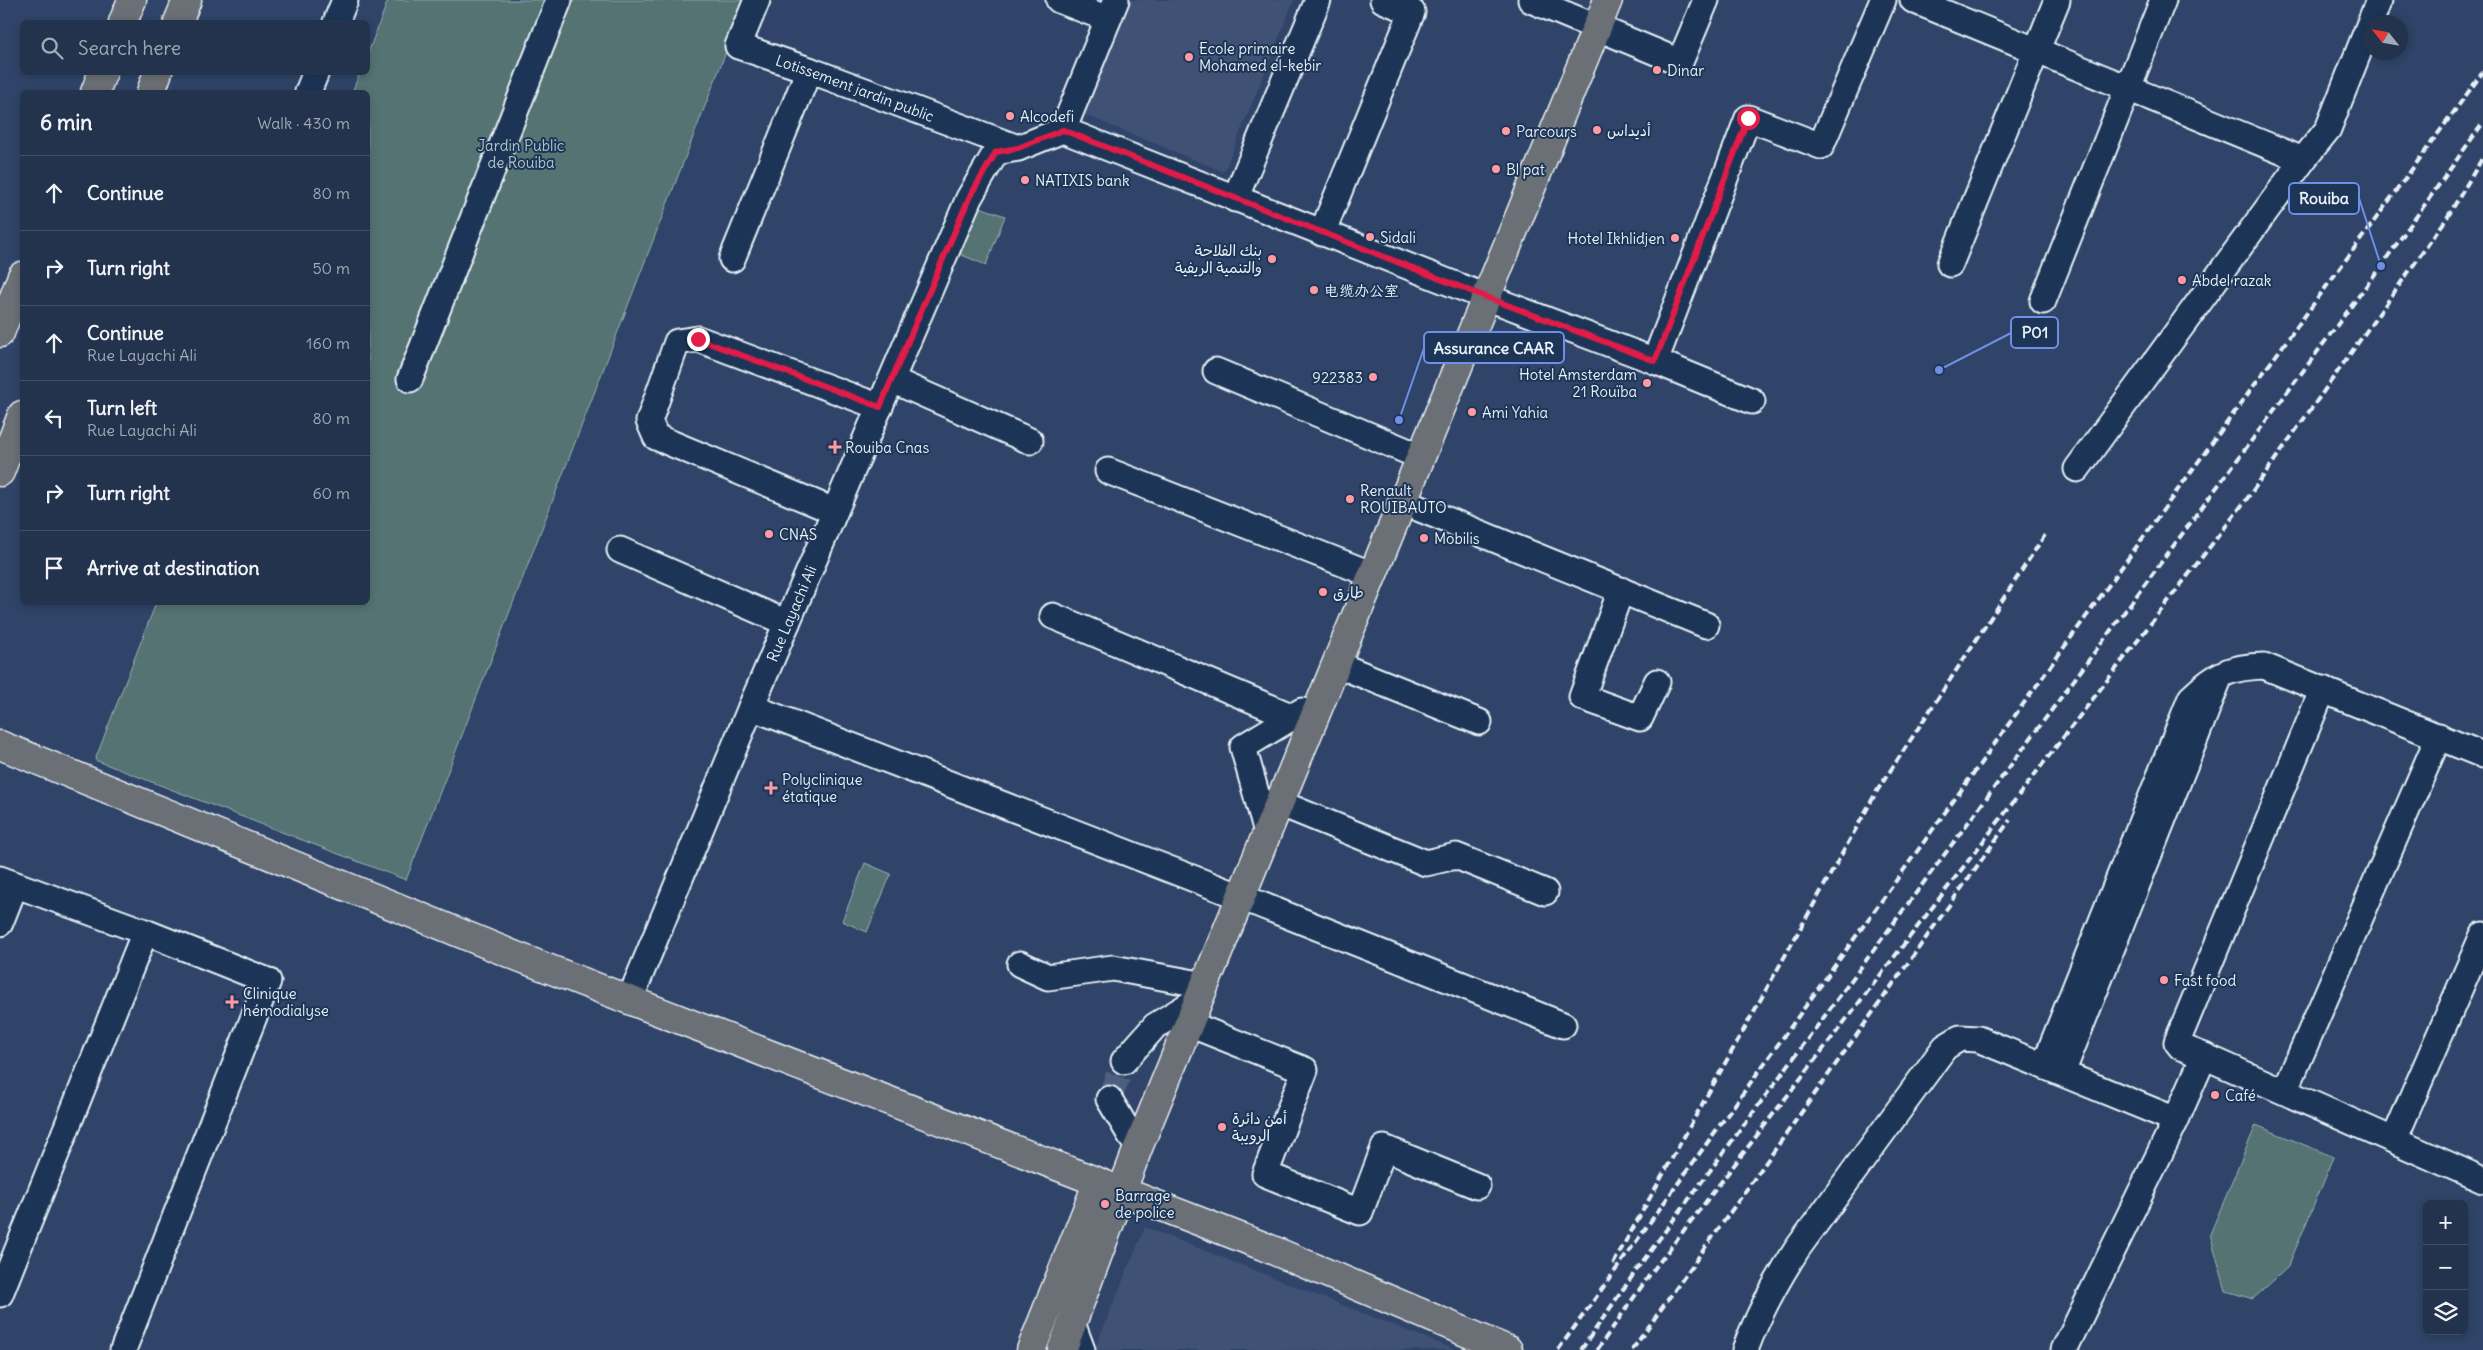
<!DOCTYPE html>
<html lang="en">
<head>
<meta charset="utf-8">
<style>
	:root { --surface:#23334e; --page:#2f3f58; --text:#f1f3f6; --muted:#a3aab6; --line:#404e66 }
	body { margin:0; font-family:Delius,"Playpen Sans Arabic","LXGW WenKai TC",sans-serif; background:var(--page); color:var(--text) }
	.controls { position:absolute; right:15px; bottom:15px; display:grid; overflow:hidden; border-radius:8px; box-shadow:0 2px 8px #0003 }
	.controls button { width:45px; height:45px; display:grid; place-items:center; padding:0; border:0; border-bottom:1px solid var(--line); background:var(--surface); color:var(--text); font:25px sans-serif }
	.compass { position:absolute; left:2363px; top:15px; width:45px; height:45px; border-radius:50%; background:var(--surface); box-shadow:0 2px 8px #0003; rotate:301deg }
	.stop { position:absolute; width:15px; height:15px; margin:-11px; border:4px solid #e11d48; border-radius:50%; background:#fff }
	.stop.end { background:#e11d48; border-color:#fff; box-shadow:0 1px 5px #0008 }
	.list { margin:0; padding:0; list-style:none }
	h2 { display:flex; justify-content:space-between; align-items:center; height:65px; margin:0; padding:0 20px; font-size:21px }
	h2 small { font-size:16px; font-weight:400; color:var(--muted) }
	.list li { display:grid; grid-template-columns:32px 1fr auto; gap:15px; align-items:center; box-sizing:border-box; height:75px; padding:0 20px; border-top:1px solid var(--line) }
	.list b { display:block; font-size:19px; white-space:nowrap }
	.list p { margin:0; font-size:16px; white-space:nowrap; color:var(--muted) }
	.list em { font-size:16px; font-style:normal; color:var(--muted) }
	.icon { flex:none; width:28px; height:28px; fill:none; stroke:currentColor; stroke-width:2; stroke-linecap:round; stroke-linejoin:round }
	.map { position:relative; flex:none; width:2483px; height:1350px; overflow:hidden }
	.search { position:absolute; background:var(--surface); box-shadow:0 2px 8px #0003; left:20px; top:20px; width:350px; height:55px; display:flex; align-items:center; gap:12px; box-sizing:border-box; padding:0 18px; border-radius:8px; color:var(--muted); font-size:19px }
	.panel { position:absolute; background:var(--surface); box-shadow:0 2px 8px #0003; left:20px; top:90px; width:350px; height:515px; border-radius:8px }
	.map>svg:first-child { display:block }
</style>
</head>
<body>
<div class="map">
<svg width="2483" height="1350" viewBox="0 0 2483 1350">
	<rect width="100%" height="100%" fill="#2f4468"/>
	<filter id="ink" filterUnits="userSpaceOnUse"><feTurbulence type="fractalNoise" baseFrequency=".02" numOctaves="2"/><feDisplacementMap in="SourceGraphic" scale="10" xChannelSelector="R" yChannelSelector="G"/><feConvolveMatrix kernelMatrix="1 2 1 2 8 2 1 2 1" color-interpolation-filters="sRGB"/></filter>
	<g filter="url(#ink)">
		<path fill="#3f5176" d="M1130 0H1294L1224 172 1083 114Z
			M1145 1227 1456 1350H1094Z"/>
		<path fill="#547372" stroke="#9eb2b5" d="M388 0H746L406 880 95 760 156 603 368 602V92H352L360 73 368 72V53Z
			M971 204 1005 216 986 265 952 251Z
			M865 863 891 874 867 932 842 921Z
			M2256 1125 2334 1157 2288 1267 2253 1299 2226 1291 2210 1234Z"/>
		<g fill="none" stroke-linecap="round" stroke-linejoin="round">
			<path stroke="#4b5e7e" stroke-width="25" stroke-dasharray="25 12" stroke-linecap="butt" d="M1109 1099 1124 1061"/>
			<g stroke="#e8f1f8" stroke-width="29">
				<g id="minor">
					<path id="s1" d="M757 0 738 46 809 70 1018 148"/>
					<path d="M1059 0 1108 19"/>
					<path d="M1531 0 1680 62 1706 0"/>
					<path d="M1913 0 2303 160"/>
					<path d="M336 22 345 0"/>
					<path d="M308 92 316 72"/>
					<path d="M1063 130 1116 0"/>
					<path d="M1235 199 1318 0"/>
					<path d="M1322 233 1412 12 1383 0"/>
					<path d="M732 259 809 70"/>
					<path d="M1950 264 2057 0"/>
					<path d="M2043 301 2163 0"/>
					<path d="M1655 361 1748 118 1821 146 1883 0"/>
					<path d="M1216 371 1421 457"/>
					<path d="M410 379 559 0"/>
					<path d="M892 380 1030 441"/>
					<path d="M2077 469 2303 160 2328 129 2379 0"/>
					<path d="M1108 471 1373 575"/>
					<path d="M1403 502 1706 625"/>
					<path d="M834 511 656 437 649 421 677 342 698 339 880 407"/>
					<path d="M620 550 787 623"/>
					<path d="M1621 590 1582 697 1640 718 1657 682"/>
					<path d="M1053 616 1293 717"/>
					<path d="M1336 664 1479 722"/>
					<path d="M751 707 1241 897 1563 1025"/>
					<path d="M1279 803 1426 863 1456 856 1545 892"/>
					<path d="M1267 832 1243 747 1302 711"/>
					<path d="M0 879 145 932 268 981 123 1350"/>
					<path d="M0 923 15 885"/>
					<path d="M1020 964 1048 977 1113 968 1205 985"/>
					<path id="s2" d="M630 999 751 707 969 198 996 152 1018 148 1063 130 1486 297 1655 361 1752 401"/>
					<path d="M1189 1024 1305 1070 1265 1174 1360 1212 1384 1148 1477 1186"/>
					<path d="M2204 1056 2181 1047 2177 1042 2323 689"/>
					<path d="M1124 1061 1155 1026 1199 999"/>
					<path d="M2044 1066 2191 698C2216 674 2229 667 2264 666L2483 755"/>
					<path d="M2062 1073 2220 676"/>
					<path d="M2285 1091 2439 736"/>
					<path d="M1109 1099 1138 1148"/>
					<path d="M2394 1140 2483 935"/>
					<path d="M0 1294 145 932"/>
					<path d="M1072 1323 1082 1350"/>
					<path d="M1745 1350C1758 1314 1776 1282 1797 1249L1945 1047 1960 1038 1978 1039 2176 1120"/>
					<path d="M2064 1350 2176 1120 2204 1056 2483 1180"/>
				</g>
			</g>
			<g stroke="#e8f1f8" stroke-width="31">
				<path id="major" d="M123 22 132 0
					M178 22 187 0
					M95 92 103 72
					M151 92 158 72
					M0 333 22 276
					M0 472 22 415
					M0 745 516 956 1263 1246 1508 1350"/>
			</g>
			<g stroke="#e8f1f8" stroke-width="31">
				<path id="highway" d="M1031 1350 1098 1182
					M1062 1350 1138 1148 1608 0"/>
			</g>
			<use href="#minor" stroke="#1d3557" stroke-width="25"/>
			<use href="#major" stroke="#6a7074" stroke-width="28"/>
			<use href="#highway" stroke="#6a7074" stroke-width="28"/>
			<path stroke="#e8f1f8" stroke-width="4" stroke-dasharray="8 4" stroke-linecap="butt" d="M1613 1264 1877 791 2045 535
				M1558 1350 2155 521 2483 72
				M1581 1350 1640 1265 2381 266 2483 123
				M1597 1350 1651 1273 2249 496 2447 218 2483 157
				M1632 1350 2010 820"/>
		</g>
	</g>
	<g fill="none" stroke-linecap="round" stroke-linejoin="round" filter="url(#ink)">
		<path stroke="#e11d48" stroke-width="6" d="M698 339 880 407 969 198 996 152 1018 148 1063 130 1486 297 1655 361 1748 118"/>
	</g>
	<g fill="#ff9aa2" stroke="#1d3557" stroke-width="2">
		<circle cx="1189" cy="57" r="5"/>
		<circle cx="1657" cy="70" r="5"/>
		<circle cx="1010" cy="116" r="5"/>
		<circle cx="1597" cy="130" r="5"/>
		<circle cx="1506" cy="131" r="5"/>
		<circle cx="1496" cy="169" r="5"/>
		<circle cx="1025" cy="180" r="5"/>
		<circle cx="1370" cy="237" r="5"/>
		<circle cx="1675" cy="238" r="5"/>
		<circle cx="1272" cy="259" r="5"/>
		<circle cx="2182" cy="280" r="5"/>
		<circle cx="1314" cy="290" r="5"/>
		<circle cx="1373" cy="377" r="5"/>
		<circle cx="1647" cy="383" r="5"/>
		<circle cx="1472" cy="412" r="5"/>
		<path d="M832.5 439.5h5v5h5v5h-5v5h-5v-5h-5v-5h5z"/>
		<circle cx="1350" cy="499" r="5"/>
		<circle cx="769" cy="534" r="5"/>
		<circle cx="1424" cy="538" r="5"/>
		<circle cx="1323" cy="592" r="5"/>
		<path d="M768.5 780.5h5v5h5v5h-5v5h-5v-5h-5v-5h5z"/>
		<circle cx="2164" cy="980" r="5"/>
		<path d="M229.5 994.5h5v5h5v5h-5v5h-5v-5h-5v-5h5z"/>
		<circle cx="2215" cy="1095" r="5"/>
		<circle cx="1222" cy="1127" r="5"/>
		<circle cx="1105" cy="1204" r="5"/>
	</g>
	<g text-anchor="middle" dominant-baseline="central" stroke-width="4" stroke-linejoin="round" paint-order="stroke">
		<g font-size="15" fill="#e8f1f8" stroke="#1d3557" text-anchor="start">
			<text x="1199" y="48">Ecole primaire<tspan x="1199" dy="17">Mohamed el-kebir</tspan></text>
			<text x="1667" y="70">Dinar</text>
			<text x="1020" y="116">Alcodefi</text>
			<text x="1607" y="130">أديداس</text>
			<text x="1516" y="131">Parcours</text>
			<text x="1506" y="169">Bl pat</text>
			<text x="1035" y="180">NATIXIS bank</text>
			<text x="1380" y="237">Sidali</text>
			<text x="1665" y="238" text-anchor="end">Hotel Ikhlidjen</text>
			<text x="1262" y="250" text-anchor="end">بنك الفلاحة<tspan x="1262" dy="17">والتنمية الريفية</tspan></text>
			<text x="2192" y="280">Abdel razak</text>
			<text x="1324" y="290">电缆办公室</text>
			<text x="1637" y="374" text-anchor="end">Hotel Amsterdam<tspan x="1637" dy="17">21 Rouïba</tspan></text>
			<text x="1363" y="377" text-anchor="end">922383</text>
			<text x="1482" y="412">Ami Yahia</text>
			<text x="845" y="447">Rouiba Cnas</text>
			<text x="1360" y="490">Renault<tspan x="1360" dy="17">ROUIBAUTO</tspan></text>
			<text x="779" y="534">CNAS</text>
			<text x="1434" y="538">Mobilis</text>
			<text x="1333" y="592">طارق</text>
			<text x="782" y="779">Polyclinique<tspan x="782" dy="17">étatique</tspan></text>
			<text x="2174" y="980">Fast food</text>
			<text x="243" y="993">Clinique<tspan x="243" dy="17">hémodialyse</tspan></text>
			<text x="2225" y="1095">Café</text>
			<text x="1232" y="1118">أمن دائرة<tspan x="1232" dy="17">الرويبة</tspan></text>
			<text x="1115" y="1195">Barrage<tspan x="1115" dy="17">de police</tspan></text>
		</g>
		<g font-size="15" fill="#e8f1f8" stroke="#1d3557">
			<text stroke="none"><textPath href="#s1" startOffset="174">Lotissement jardin public</textPath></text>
			<text stroke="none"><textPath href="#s2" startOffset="418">Rue Layachi Ali</textPath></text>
		</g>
		<g font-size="15" fill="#b4c5c9" stroke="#1d3557">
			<text x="521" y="145">Jardin Public<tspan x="521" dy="17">de Rouiba</tspan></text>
		</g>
	</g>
	<path fill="none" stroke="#6e8fe5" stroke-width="2" d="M2381 266L2359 198M1939 370L2011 333M1399 420L1424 348"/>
	<g fill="#6e8fe5" stroke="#1d3557" stroke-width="2">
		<circle cx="2381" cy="266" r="5"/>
		<circle cx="1939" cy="370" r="5"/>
		<circle cx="1399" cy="420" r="5"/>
	</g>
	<g fill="#1d3557" stroke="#6e8fe5" stroke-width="2">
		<rect x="2289" y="183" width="70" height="31" rx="5"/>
		<rect x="2011" y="317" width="47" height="31" rx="5"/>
		<rect x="1424" y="332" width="140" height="31" rx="5"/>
	</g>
	<g font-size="16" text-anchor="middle" font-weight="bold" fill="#e8f1f8">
		<text x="2324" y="204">Rouiba</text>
		<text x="2035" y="338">P01</text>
		<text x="1494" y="354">Assurance CAAR</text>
	</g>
</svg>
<div class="controls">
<button>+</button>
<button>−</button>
<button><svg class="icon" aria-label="layers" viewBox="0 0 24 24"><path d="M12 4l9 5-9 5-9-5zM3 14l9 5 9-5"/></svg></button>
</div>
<svg class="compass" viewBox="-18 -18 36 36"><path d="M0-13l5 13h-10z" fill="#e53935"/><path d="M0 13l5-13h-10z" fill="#a3aab6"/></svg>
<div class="stop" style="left:1748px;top:118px"></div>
<div class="stop end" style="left:698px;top:339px"></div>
<div class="search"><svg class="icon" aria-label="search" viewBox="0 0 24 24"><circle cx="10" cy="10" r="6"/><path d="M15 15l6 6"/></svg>Search here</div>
<section class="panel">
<h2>6 min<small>Walk · 430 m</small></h2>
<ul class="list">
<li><svg class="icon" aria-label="ahead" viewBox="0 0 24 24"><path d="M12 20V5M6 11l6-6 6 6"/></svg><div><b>Continue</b></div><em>80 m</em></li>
<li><svg class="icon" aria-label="right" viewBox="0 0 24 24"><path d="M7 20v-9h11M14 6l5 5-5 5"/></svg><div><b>Turn right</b></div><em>50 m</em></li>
<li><svg class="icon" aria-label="ahead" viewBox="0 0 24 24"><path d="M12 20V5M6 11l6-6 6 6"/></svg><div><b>Continue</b><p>Rue Layachi Ali</p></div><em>160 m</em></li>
<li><svg class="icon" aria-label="left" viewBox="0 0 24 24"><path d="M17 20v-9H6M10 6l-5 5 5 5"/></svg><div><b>Turn left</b><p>Rue Layachi Ali</p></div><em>80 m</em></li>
<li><svg class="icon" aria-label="right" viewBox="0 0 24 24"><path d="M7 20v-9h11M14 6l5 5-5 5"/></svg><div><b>Turn right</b></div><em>60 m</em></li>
<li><svg class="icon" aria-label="arrive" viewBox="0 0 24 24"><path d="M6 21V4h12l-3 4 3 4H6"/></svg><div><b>Arrive at destination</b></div></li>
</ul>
</section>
</div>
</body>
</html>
